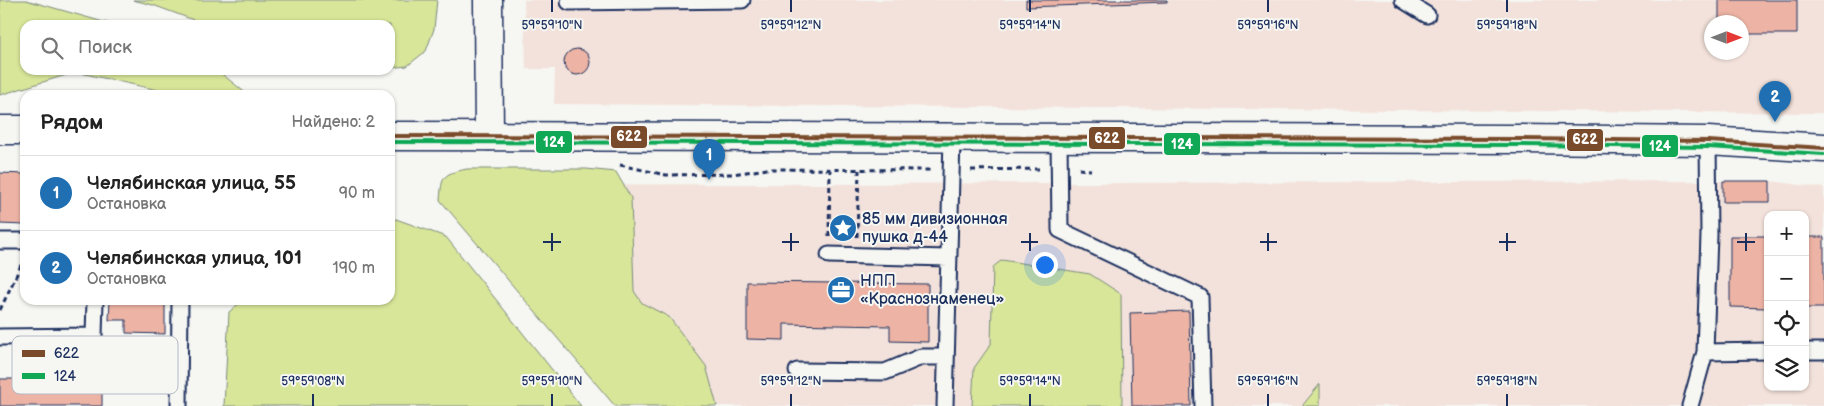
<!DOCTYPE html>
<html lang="ru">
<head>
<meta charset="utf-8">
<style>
	:root { --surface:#fff; --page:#f2f2f2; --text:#222; --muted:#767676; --line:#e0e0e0; --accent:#1f6fb2 }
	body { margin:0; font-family:"Balsamiq Sans",sans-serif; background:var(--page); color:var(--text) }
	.controls { position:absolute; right:15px; bottom:15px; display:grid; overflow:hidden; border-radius:10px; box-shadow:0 1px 4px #0004 }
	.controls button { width:45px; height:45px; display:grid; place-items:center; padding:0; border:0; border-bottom:1px solid var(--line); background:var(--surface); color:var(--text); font:25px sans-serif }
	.compass { position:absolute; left:1704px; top:15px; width:45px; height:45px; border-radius:50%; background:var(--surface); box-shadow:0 1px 4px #0004; rotate:90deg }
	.you { position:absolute; left:1044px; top:264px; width:18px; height:18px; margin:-12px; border:4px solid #fff; border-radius:50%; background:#1a73e8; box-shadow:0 0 0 8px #1a73e833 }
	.badge { display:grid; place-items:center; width:32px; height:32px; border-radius:50%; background:var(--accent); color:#fff; font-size:16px; font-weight:700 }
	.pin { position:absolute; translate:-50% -41px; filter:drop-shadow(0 1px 2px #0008) }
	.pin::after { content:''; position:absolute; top:26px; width:18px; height:15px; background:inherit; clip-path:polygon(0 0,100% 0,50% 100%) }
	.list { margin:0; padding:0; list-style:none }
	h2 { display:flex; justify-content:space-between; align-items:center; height:65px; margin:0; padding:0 20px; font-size:21px }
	h2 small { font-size:16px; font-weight:400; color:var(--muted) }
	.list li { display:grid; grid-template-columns:32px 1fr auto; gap:15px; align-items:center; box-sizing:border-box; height:75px; padding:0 20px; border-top:1px solid var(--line) }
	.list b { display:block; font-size:19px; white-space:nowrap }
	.list p { margin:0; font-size:16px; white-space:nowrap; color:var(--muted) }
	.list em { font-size:16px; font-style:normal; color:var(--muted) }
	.icon { flex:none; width:28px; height:28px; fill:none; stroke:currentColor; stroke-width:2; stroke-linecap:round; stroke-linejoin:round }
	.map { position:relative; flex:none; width:1824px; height:406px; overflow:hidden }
	.search { position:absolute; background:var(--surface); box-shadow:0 1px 4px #0004; left:20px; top:20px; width:375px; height:55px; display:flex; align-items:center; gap:12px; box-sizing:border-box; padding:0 18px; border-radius:15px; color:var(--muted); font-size:19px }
	.panel { position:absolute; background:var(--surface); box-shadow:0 1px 4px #0004; left:20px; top:90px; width:375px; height:215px; border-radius:15px }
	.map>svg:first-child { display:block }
</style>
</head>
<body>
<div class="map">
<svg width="1824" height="406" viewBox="0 0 1824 406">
	<rect width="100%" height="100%" fill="#f6f6f2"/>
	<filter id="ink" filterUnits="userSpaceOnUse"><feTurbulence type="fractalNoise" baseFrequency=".02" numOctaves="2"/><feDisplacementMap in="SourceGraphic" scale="10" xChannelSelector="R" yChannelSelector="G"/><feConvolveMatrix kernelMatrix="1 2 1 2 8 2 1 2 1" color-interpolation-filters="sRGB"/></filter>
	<g filter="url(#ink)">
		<path fill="#f3e2db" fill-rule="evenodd" d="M524 0H1824V113L554 104 555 69H526ZM1712 22H1742V52H1712Z
			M1723 181H1770L1824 188V406H678L502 185ZM1768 215H1805V387H1768Z"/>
		<path fill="#d8e699" stroke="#7a8a7c" d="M0 0H26L114 25H25V70H217L248 95 176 94 76 72 0 95Z
			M133 0H437L434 29 426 51 407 66 390 68V25H207L153 5Z
			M467 169H586L616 172 631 198 634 291 642 303 669 317 706 366 717 406H615L440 200C442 176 442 174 467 169Z
			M396 219 446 237 581 406H224L229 312 243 300H390V221Z
			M1002 260 1090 274 1121 294 1122 406H972L974 368 991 344 993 267Z
			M1320 384V406H1302Z"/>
		<path fill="#edb4a5" stroke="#1b2f5e" d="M1026 0H1167V2L1026 7Z
			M1719 0H1797V34H1742V22H1719Z
			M564 62a13 13 0 1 1 26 0a13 13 0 1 1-26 0Z
			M0 173 25 174V225L0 224Z
			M1723 181H1770V202H1723Z
			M1730 236H1768V308L1730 307Z
			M1805 237H1824V308H1805Z
			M747 282 928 284V342L890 341V326L784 324V340L747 339Z
			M110 300H165V334L126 333V320H109Z
			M1189 311 1191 406H1132L1130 313Z
			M54 350H102V406H0V379H54Z"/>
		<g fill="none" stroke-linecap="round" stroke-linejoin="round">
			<g stroke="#1b2f5e" stroke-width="19">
				<path id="lane" d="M1403 0 1427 15
					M569 2 742 0
					M1059 138 1060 230 1200 297 1203 406
					M0 241H25
					M829 255 948 258
					M0 337 94 336 95 300
					M1805 351H1824
					M1705 352 1768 351
					M797 371 885 372 921 357H946
					M179 406 180 300
					M945 406 952 138
					M1690 406 1705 352 1709 235 1708 141"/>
			</g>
			<g stroke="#1b2f5e" stroke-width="31">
				<path id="street" d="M488 0 489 136"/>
			</g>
			<g stroke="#1b2f5e" stroke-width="31">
				<path id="secondary" d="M0 130H25
					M390 136 1521 139 1708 141 1824 148"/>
			</g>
			<path stroke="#1b2f5e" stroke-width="3" stroke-dasharray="5 4" stroke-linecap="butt" d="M620 165 666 175 733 174 767 169 930 170
				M1079 169 1091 170
				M971 170 1040 169
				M829 236 830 170
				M857 237 859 170
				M0 310 23 261"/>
			<use href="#lane" stroke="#f6f6f2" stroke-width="15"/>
			<use href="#street" stroke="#f6f6f2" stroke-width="28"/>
			<use href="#secondary" stroke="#f6f6f2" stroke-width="28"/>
			<g stroke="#f6f6f2" stroke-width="8">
				<path id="bus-1" d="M390 136 1521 139 1708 141 1824 148"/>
			</g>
			<g stroke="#f6f6f2" stroke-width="8">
				<path id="bus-2" d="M390 142 1521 145 1708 147 1824 154"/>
			</g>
			<use href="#bus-1" stroke="#7a4b2a" stroke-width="4"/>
			<use href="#bus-2" stroke="#10a855" stroke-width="4"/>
		</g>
	</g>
	<path fill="none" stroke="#1b2f5e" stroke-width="2" d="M552 0V12M791 0V12M1030 0V12M1268 0V12M1507 0V12M552 233V251M791 233V251M1030 233V251M1268 233V251M1507 233V251M1746 233V251M543 242H561M782 242H799M1021 242H1038M1260 242H1277M1499 242H1516M1737 242H1755M313 394V406M552 394V406M791 394V406M1030 394V406M1268 394V406M1507 394V406"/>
	<defs>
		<g id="sight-disc" transform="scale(1.4375)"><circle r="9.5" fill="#1f6fb2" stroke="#f6f6f2"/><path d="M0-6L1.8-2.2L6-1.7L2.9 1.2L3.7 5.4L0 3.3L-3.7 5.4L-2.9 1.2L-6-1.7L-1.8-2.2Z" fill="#fff"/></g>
		<g id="office-disc" transform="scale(1.4375)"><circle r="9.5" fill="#1f6fb2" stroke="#f6f6f2"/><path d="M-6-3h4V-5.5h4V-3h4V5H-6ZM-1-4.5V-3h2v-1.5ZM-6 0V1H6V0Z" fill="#fff"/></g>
	</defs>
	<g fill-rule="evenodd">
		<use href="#sight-disc" x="843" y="228"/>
		<use href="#office-disc" x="841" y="290"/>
	</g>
	<g text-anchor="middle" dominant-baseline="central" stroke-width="4" stroke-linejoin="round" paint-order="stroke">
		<g font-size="16" fill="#1b2f5e" stroke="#f6f6f2" text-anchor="start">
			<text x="862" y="219">85 мм дивизионная<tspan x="862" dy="18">пушка д-44</tspan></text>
			<text x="860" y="281">НПП<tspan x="860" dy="18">«Краснознаменец»</tspan></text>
		</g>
	</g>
	<rect x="12" y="336" width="166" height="58" rx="8" fill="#f6f6f2" stroke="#b4bac6" stroke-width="1"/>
	<rect x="22" y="350" width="23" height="7" fill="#7a4b2a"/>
	<rect x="22" y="373" width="23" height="6" fill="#10a855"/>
	<g font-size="14" fill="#1b2f5e">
		<text x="54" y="358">622</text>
		<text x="54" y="381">124</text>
	</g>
	<g font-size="12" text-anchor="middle" fill="#1b2f5e" stroke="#f6f6f2" stroke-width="4" stroke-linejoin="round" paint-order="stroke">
		<text x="552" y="29">59°59'10"N</text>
		<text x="791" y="29">59°59'12"N</text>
		<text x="1030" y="29">59°59'14"N</text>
		<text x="1268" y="29">59°59'16"N</text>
		<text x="1507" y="29">59°59'18"N</text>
		<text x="313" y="385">59°59'08"N</text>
		<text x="552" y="385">59°59'10"N</text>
		<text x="791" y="385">59°59'12"N</text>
		<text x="1030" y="385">59°59'14"N</text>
		<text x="1268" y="385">59°59'16"N</text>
		<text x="1507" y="385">59°59'18"N</text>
	</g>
	<g stroke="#f6f6f2" stroke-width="2">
		<rect x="610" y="125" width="38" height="24" rx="5" fill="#7a4b2a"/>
		<rect x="1088" y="126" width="38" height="24" rx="5" fill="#7a4b2a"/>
		<rect x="1566" y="128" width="38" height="24" rx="5" fill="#7a4b2a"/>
		<rect x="535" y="130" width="38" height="24" rx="5" fill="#10a855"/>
		<rect x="1163" y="132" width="38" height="24" rx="5" fill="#10a855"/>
		<rect x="1641" y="134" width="38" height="24" rx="5" fill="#10a855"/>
	</g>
	<g font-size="14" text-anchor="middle" font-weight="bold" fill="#fff">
		<text x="629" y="141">622</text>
		<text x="1107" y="143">622</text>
		<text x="1585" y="144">622</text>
		<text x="554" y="147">124</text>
		<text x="1182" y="149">124</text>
		<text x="1660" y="151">124</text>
	</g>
</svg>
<div class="controls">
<button>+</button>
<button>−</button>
<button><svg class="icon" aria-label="locate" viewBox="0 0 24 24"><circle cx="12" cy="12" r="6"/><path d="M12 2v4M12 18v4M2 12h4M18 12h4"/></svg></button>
<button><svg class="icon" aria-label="layers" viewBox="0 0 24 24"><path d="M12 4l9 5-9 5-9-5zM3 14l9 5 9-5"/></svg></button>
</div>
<svg class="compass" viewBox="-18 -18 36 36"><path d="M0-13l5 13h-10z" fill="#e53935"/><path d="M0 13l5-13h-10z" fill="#767676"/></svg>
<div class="you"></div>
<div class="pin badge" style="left:709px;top:180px">1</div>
<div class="pin badge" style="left:1775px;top:122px">2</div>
<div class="search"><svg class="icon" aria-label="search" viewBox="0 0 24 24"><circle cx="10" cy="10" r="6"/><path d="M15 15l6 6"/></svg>Поиск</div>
<section class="panel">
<h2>Рядом<small>Найдено: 2</small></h2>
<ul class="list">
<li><span class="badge">1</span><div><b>Челябинская улица, 55</b><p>Остановка</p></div><em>90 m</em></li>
<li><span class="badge">2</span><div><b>Челябинская улица, 101</b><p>Остановка</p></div><em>190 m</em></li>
</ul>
</section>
</div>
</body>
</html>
